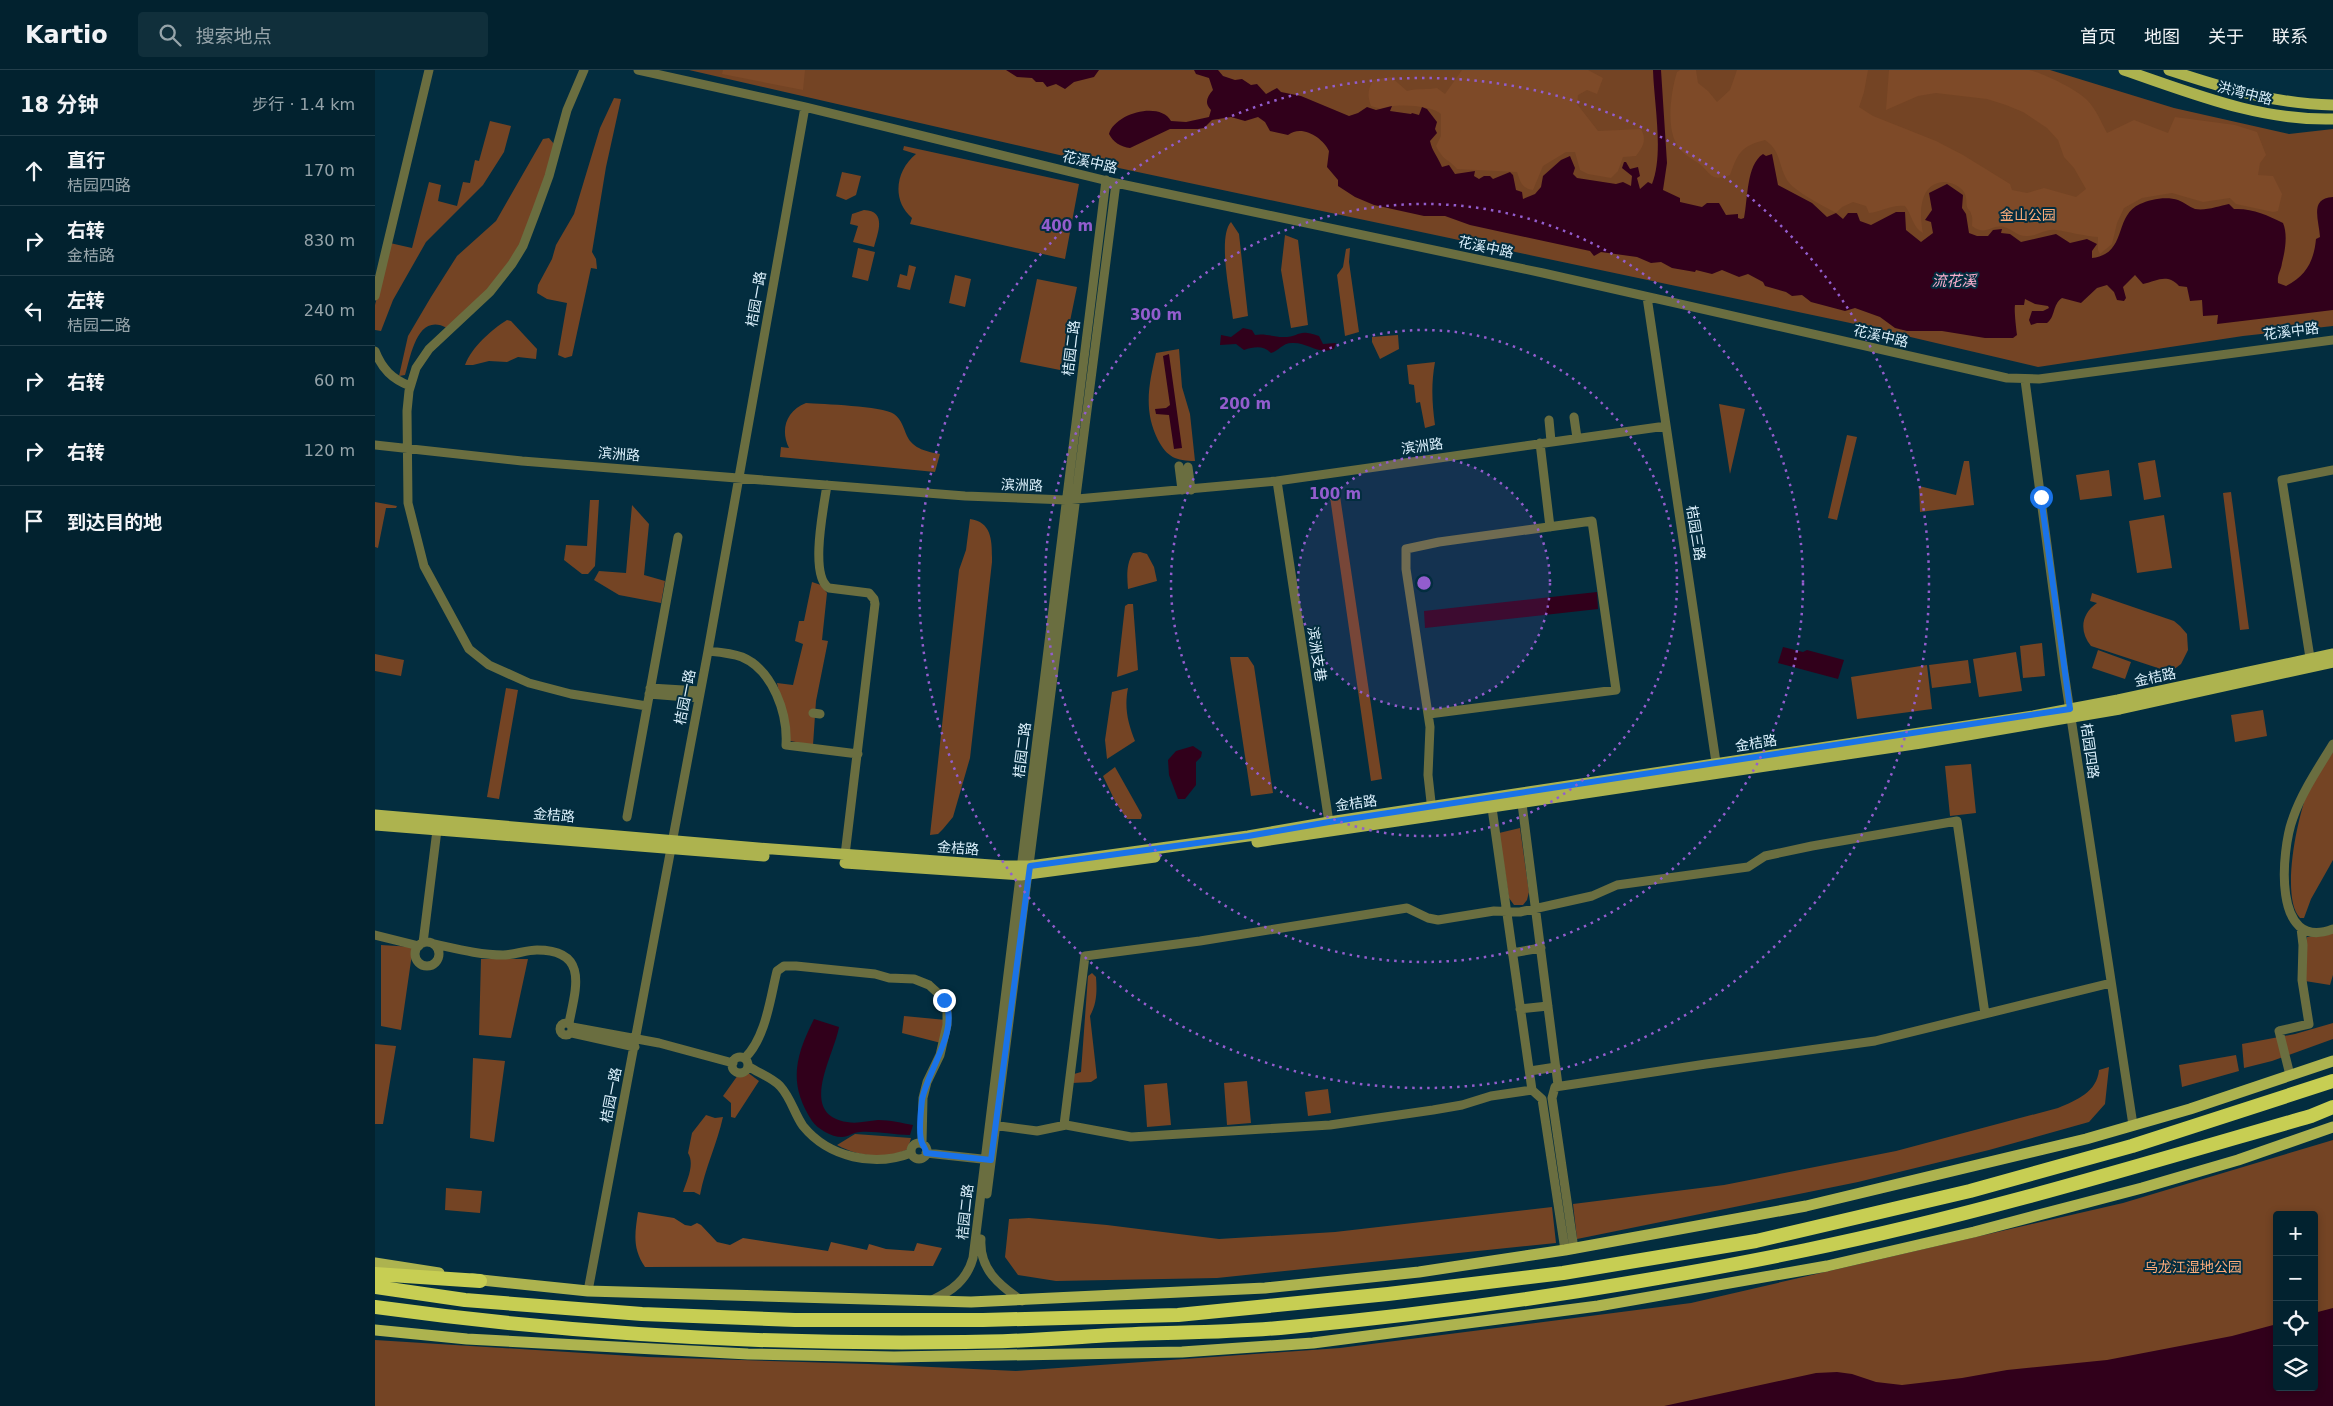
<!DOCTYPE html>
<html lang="zh">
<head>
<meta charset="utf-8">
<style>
	:root { --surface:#02222f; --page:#102f3b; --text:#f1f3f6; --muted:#96a4aa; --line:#233f4b }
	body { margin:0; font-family:"DejaVu Sans","Noto Sans SC",sans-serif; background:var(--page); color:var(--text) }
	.controls { position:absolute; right:15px; bottom:15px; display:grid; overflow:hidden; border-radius:5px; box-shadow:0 2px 8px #0003 }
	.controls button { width:45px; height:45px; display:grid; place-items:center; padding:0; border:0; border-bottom:1px solid var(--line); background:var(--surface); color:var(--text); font:25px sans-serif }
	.stop { position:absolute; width:15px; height:15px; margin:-11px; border:4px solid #1a73e8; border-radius:50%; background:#fff }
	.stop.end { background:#1a73e8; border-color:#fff; box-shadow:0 1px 5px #0008 }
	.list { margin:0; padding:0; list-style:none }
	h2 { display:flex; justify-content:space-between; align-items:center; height:65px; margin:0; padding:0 20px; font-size:21px }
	h2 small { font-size:16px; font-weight:400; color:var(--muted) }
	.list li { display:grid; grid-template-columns:32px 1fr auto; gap:15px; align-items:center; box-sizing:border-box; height:70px; padding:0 20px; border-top:1px solid var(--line) }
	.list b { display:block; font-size:19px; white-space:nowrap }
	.list p { margin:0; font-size:16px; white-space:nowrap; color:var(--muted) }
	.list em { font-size:16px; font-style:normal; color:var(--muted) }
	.icon { flex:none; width:28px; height:28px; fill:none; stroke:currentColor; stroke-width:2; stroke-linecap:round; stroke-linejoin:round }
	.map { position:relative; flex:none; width:1958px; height:1336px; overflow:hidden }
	header { display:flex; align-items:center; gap:30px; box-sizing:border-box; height:70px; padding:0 25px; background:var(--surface); border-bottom:1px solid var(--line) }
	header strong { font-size:24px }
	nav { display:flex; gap:28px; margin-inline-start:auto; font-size:18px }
	.search { width:350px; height:45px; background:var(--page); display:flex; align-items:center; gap:12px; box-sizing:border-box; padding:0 18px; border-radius:5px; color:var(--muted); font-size:19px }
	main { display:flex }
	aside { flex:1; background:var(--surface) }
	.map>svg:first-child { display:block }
</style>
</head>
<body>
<header>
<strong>Kartio</strong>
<div class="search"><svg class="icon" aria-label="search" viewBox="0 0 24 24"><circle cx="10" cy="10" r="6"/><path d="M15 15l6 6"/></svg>搜索地点</div>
<nav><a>首页</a><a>地图</a><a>关于</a><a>联系</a></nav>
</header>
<main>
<aside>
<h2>18 分钟<small>步行 · 1.4 km</small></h2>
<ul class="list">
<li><svg class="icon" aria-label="ahead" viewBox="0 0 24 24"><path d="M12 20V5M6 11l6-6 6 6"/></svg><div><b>直行</b><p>桔园四路</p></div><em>170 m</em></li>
<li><svg class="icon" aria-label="right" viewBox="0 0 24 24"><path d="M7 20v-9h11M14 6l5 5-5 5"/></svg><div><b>右转</b><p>金桔路</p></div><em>830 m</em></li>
<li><svg class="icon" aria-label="left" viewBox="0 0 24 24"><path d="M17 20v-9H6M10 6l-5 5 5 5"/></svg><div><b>左转</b><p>桔园二路</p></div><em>240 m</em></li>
<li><svg class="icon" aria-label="right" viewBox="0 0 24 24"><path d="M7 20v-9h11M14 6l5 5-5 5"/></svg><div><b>右转</b></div><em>60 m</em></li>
<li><svg class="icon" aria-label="right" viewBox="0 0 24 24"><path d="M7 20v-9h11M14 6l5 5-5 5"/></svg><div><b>右转</b></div><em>120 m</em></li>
<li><svg class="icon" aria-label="arrive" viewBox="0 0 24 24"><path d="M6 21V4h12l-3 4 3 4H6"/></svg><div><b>到达目的地</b></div></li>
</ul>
</aside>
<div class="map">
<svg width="1958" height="1336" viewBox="0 0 1958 1336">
	<rect width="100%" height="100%" fill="#032d3f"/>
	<path fill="#744424" d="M314 0H1675L1799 38 1914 64 1958 59V256L1868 266 1663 297 1480 254 706 90Z
		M239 28 246 29 231 97 217 182 221 189 222 199 216 198 197 286 190 288 183 285 192 233 172 229 162 223 163 215 177 189 181 175 199 144 225 58Z
		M115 51 136 56 129 82 108 115 51 172 18 230 6 261 0 260V235L15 173 37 178 54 112 66 115 63 131 82 136 88 112 95 113 100 90 104 91Z
		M174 68 179 74V81L146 175 123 211 72 258C42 242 36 286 30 305L24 306 33 266 56 227 82 186 121 151 168 69Z
		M529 76 704 114 690 189 535 154 537 148C516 130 521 100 541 84L528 80Z
		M467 102 486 106 481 125 471 130 461 126Z
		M489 140C512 141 503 162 499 177L478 172 483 156 475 154 477 144Z
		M856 152 864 164 873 246 858 249C856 229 842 167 856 152Z
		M910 165 923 170 933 255 916 258 906 200Z
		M483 178 500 182 493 211 477 207Z
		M975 178 974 192 984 262 970 266 962 205 968 197 971 179Z
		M534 195 541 197 535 220 522 217 525 204 532 206Z
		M580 205 596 209 590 237 574 233Z
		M662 209 702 217 685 300 645 292Z
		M132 250 136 251 162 279 161 289 143 287 132 292 114 291 98 295H90C97 277 116 260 132 250Z
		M1023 265 1024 279 1005 289 997 272V267Z
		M804 279 807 317 815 344 820 391C801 391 792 387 783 370 768 340 774 314 781 283Z
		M1060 292C1056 314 1057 333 1060 355L1050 358 1045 332 1041 333 1039 315 1034 314 1032 295Z
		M431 333C447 334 507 336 519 344 527 350 528 357 532 366 538 379 553 382 565 384L560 402 405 387 406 377 414 378C405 360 411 341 431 333Z
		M1344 334 1370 339 1355 404Z
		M1472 365 1482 367 1462 450 1453 448Z
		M1780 390 1786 427 1769 430 1763 393Z
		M1589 391H1594L1599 435 1545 442 1544 416 1581 425Z
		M1734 400 1737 426 1705 430 1701 405Z
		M1856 422 1874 559 1865 560 1848 423Z
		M965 426 1007 709 996 711 955 427Z
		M215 430H224L220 496 213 504H207L189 490 191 475 212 476Z
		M0 432 22 436 21 438H11L3 478 0 477Z
		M257 435 274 454 269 505 290 511 286 533 244 525 219 510 224 501 251 503Z
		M1789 445 1797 498 1762 503 1754 451Z
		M595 449C618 452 617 473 617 492L595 688 578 747 568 759 563 764 555 765 584 500 591 480Z
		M765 482 772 484 779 497 782 511 753 519C752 507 751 494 758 483Z
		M437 512 446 515 452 523 447 570 453 571 441 631 438 675 415 671 402 613 418 615 428 574 420 571 424 551H429Z
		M1717 523 1799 551 1805 556 1812 564 1813 580 1806 594 1798 600 1792 601 1716 576C1704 561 1706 544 1722 533L1715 531Z
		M753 534H758L763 600 742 607 750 536Z
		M1667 573 1670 606 1648 608 1645 576Z
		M1723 580 1756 592 1750 609 1717 598Z
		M1641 582 1647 621 1604 627 1598 589Z
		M0 584 29 590 26 606 0 601Z
		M855 587H873L879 596 898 723 876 726Z
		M1593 590 1596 613 1557 618 1554 595Z
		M1552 595 1557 639 1482 649 1476 607Z
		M131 618 143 620 124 729 112 727Z
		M753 618C749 638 753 653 760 671L732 689 730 670 737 622Z
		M1888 640 1892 666 1860 672 1856 645Z
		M1958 682V790L1936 829 1929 848H1925C1905 827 1923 745 1933 721 1939 707 1950 694 1958 682Z
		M1596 694 1601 743 1575 746 1570 696Z
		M740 697 767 745 766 749H752L741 733 728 706Z
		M1145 758 1154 822 1152 830 1148 835H1139L1134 828 1124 763Z
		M1958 863V905L1955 915 1930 911 1932 867Z
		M6 875 38 877 26 960 6 956Z
		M106 889H153L136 968 104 965Z
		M717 903 721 907C722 921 722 933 715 946L722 1008 716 1012 697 1013 699 1004 706 1002 713 906Z
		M529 946 571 950 566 973 527 963Z
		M1958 953V969L1897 991 1869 998 1867 974 1920 964Z
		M0 974 21 976 8 1054H0Z
		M1861 985 1864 1001 1807 1017 1804 995Z
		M98 988 130 991 119 1072 95 1068Z
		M1734 997 1730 1034 1714 1052 1614 1080 1483 1112 1202 1169 1198 1134 1349 1115 1521 1081 1683 1038C1702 1030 1722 1022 1724 1000Z
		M372 1002 384 1011 360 1048 356 1047V1033L348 1026 363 1005H368Z
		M872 1011 876 1053 852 1055 849 1013Z
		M792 1013 796 1055 772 1057 769 1015Z
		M953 1019 956 1043 933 1046 930 1022Z
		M331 1045 340 1048 348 1047C342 1074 330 1098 325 1125L319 1122H308C312 1110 320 1094 313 1083L317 1063Z
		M480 1064 536 1068 533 1079C511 1090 484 1087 462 1075Z
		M1958 1070V1244L1939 1250V1145H1902V1259L1729 1297 1318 1336H0V1270L273 1287 493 1294 641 1301 965 1278 1316 1233 1748 1133Z
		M71 1118 107 1121 105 1143 70 1140Z
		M1177 1137 1181 1173 842 1208 681 1211 643 1205 630 1187 634 1149 654 1148 732 1155 844 1169 960 1162Z"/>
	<path fill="#7e4a28" d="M348 0H430L428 20 347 4Z
		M1087 0H1213L1228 8 1222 24 1212 20 1203 25 1202 34 1223 61 1266 59C1272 70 1268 77 1261 86L1248 87 1243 101 1236 108 1213 104 1205 100 1200 82H1191L1168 96 1158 120C1147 119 1145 111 1142 102L1082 99C1073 88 1069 92 1061 76L1066 66V44C1056 35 1018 33 1006 39L996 36C992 25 993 20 998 10L1016 7 1032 21C1043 18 1052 20 1062 18L1070 24Z
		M1305 0H1321L1323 13 1333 21 1342 32 1355 20 1362 0H1493L1489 22 1484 37 1498 46 1561 71 1588 85 1635 114 1637 120 1652 123 1669 118 1701 127 1711 119 1699 98 1689 87 1683 70 1672 58 1648 42 1631 35 1612 29 1561 23 1543 26 1511 40 1514 0H1654C1668 3 1701 19 1712 30 1721 39 1726 52 1732 63L1759 50 1793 63 1800 47 1860 55 1882 62 1891 85 1885 93 1883 105 1898 106 1907 124 1903 141 1898 142 1861 134 1855 128 1828 132 1797 123 1767 128 1749 138 1742 153 1737 174 1725 184 1723 180V167C1708 166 1695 162 1681 160 1671 158 1661 167 1651 166 1642 166 1637 159 1629 157 1615 154 1612 167 1597 156 1597 152 1598 147 1596 144 1596 141 1593 140 1592 137 1591 132 1592 127 1589 122 1585 116 1576 112 1568 112 1544 114 1544 144 1548 163 1538 158 1537 145 1530 136 1518 134 1506 142 1494 143L1491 136 1478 132 1467 137 1461 143C1449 136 1418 121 1412 110 1403 94 1406 81 1390 70 1366 76 1363 83 1355 105 1338 111 1338 107 1326 95 1319 90 1309 85 1304 78 1290 60 1296 21 1302 2Z
		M263 1142 299 1148 310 1155 316 1156 322 1153 326 1155 342 1172 355 1175 368 1168 453 1181 456 1172 492 1180 494 1174 511 1179 539 1181 542 1173 567 1178 558 1196 270 1197C257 1178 260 1163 263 1142Z"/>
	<path fill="#31001b" d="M631 0H724L719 7 699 12 690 19 681 14 672 17 668 12H661L657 8 642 7Z
		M819 0H843L848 6 860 10 867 9 876 15 882 14 891 24 902 18 906 22 926 26 974 46 983 43 992 37 1001 40 1017 36 1015 41 1036 44 1037 43 1044 45 1047 37 1052 39 1062 52 1060 59 1062 63 1055 71C1057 81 1063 87 1067 97L1074 95 1080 104 1100 101 1099 106 1104 109 1109 106H1115L1118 109 1135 102 1138 105 1141 120 1147 122 1148 129 1160 124 1166 117 1168 106 1186 90 1195 86 1200 98 1198 104 1202 108 1241 114 1248 112 1256 116 1257 106 1247 98 1249 92H1251L1255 99 1263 97 1265 106 1262 108 1265 119 1273 112 1277 114C1289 84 1279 33 1278 0H1286L1292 93 1288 120 1305 128V132L1327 137 1332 133H1344L1351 145 1363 144V148L1366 149 1369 148C1373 130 1371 95 1388 84L1391 86 1397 84 1403 115 1437 133 1452 147 1461 143 1468 149 1473 143H1482L1485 151 1496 155 1521 142H1530L1531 160 1546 172 1558 163 1556 152 1550 150 1557 140 1554 123 1572 114 1588 125 1587 138 1591 144 1594 163 1602 166H1613L1618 160 1627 159 1626 163 1635 164 1646 172 1681 164 1695 173 1712 169 1722 174 1717 181V188C1753 184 1738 146 1765 134 1775 129 1792 126 1803 130 1809 132 1814 137 1820 139 1831 141 1844 136 1854 134L1859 139C1877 138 1892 145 1908 153 1913 165 1910 181 1907 193 1906 201 1902 204 1903 213L1911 216C1931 206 1939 191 1941 169L1945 167C1944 150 1934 128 1958 127V240L1842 254 1843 245 1828 246 1827 230 1815 231 1812 217 1804 216C1792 203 1782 211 1768 214L1760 205 1748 217 1751 228 1749 231 1742 230 1739 222 1732 215 1722 218 1706 233 1687 228C1677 235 1681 246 1672 253H1662L1656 255 1654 250 1657 241H1668L1674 238 1673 236 1660 234 1650 229 1649 235H1640C1639 240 1641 257 1642 265L1638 268H1610L1567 261H1532L1520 258 1505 247 1480 238 1470 241 1436 232 1427 225 1417 226 1411 222 1390 216 1388 212 1373 204 1364 207 1347 200 1337 204 1321 200 1320 202 1297 198 1286 192 1276 193 1262 187 1226 182 1219 186 1215 181 1095 155 1070 146H1049L999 135 980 127 963 116V110L952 97 954 81C948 68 927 54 913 65L895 61 890 52 883 47 870 51 856 47 837 50 829 58 823 59H795L755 78C746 77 738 72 734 64 740 43 785 31 796 51L811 52 834 47 836 40C829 33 832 27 838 20L834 8 821 4Z
		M868 258 877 260 880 265C890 263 898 267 908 267 926 267 922 258 944 266L948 274 961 273 959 279C942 285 933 272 917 273 907 273 904 281 896 283 888 275 879 277 869 280L861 274 845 275 846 265 856 267Z
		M794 284 807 378 799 379 794 345 781 344 780 339 791 338 795 335 788 286Z
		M1222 522 1223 539 1050 558 1049 541Z
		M1408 577 1428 582 1432 580 1469 590 1463 609 1403 593Z
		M818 676 827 682 826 687 821 692V715L810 729H803L794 705 793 690 801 681Z
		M439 949 464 957C459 986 422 1044 472 1052 482 1054 493 1051 503 1050 515 1050 527 1053 538 1055L535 1065C518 1065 502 1061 485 1062 479 1062 473 1067 467 1067 456 1067 443 1059 437 1051 413 1014 420 987 439 949Z
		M1958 1238V1336H1289L1441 1303 1462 1302 1477 1304 1501 1312 1527 1315 1587 1308 1632 1300 1732 1290 1857 1266 1902 1254V1317H1939V1243Z"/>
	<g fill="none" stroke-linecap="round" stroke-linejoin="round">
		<path stroke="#6a6e40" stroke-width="9" d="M209 0 192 40 174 106 162 139 148 176 137 194 115 222 54 279 41 298 34 321 32 341 33 433 49 496 94 579 114 595 154 613 196 624 272 636
			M263 0 430 37 741 113 1168 203 1632 308 1664 309 1958 270
			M0 226 54 0
			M1272 227 1342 699
			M0 281C7 299 17 309 35 316
			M1650 310 1689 602 1758 1055
			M1199 347 1202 368
			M1174 350 1176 371
			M1165 373 1175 457
			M0 375 147 391 590 426 691 430 902 411 1291 356
			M804 396 807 420
			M813 397 816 420
			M902 411 955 759
			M452 415C449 436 434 506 454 518L494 523 499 529 500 534 470 785
			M333 581C343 582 356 583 367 587 398 600 413 644 411 675L483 684
			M1936 594 1907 410 1958 400
			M275 618 325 621
			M274 624 324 628
			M438 643 445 644
			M1054 644 1241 620 1217 451 1064 472 1031 479V499L1051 631 1055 657 1053 705 1057 741
			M1958 674C1944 697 1927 722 1918 748 1906 780 1897 883 1958 859
			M1146 726 1183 1015
			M1116 731 1157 1020
			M252 747 303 467
			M0 865 44 876
			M40 884a12 12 0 1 1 24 0a12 12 0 1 1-24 0Z
			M48 873 62 760
			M59 874C82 879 105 885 128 885 139 885 151 880 162 880 214 880 201 918 194 953
			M1137 883 1166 878
			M1145 939 1173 936
			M185 959a6 6 0 1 1 12 0a6 6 0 1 1-12 0Z
			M197 957 284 973 358 993
			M197 963 260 977
			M357 995a8 8 0 1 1 16 0a8 8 0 1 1-16 0Z
			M370 988C391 967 395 929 402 901L409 896H421L500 904 514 908 539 909 554 915 566 926 572 936V955L565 985 552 1012 548 1028 547 1074
			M373 996C383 1003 396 1007 405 1016 416 1028 419 1043 428 1056 454 1088 500 1097 536 1083
			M1155 1001 1181 997
			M1915 1005 1904 961 1934 954 1927 910 1928 875 1926 858
			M617 1055 662 1061 691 1055 756 1067 955 1055 1058 1040 1087 1035 1116 1026 1157 1020 1167 1029 1190 1180
			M689 1055 710 886 825 871 1032 838 1053 848 1063 850 1119 841 1145 842 1217 826 1242 815 1373 797 1390 786 1437 776 1582 751 1610 944
			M536 1081a8 8 0 1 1 16 0a8 8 0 1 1-16 0Z
			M551 1083 616 1090
			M612 1124 741 113
			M606 1169C604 1199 624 1215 647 1231
			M1199 1179 1177 1028 1180 1017 1331 994 1500 971 1736 913
			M213 1221 333 581 430 37
			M557 1230C577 1221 592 1210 598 1188L731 110"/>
		<path stroke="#adb34f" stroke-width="11" d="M1749 0C1817 23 1884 51 1958 49
			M1794 0C1849 18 1900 34 1958 35
			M0 745 383 778 630 796H655L873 766 954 752 1658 646 1743 630 1958 584
			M0 755 389 786
			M882 772 1546 673 1745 639 1958 592
			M470 793 646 805 780 787
			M0 1193 64 1203
			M97 1209 213 1221 596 1232 890 1218 1044 1202 1190 1180 1431 1136 1711 1069 1815 1039 1958 991
			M0 1260 92 1269 373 1284 519 1287 807 1282 938 1273 1223 1236 1452 1196 1599 1162 1767 1118 1863 1090 1958 1057"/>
		<path stroke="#c7ce53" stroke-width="14" d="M0 1204 105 1211
			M0 1217 90 1230 267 1244 420 1250H608L803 1245 1013 1224 1188 1203 1381 1171 1595 1121 1757 1076 1958 1011
			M0 1237C195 1264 393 1275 590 1272 639 1272 688 1268 738 1265 796 1262 856 1263 915 1257 1088 1241 1261 1215 1431 1180 1602 1145 1769 1094 1936 1046L1958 1037"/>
	</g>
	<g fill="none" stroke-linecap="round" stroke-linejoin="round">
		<path stroke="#1a73e8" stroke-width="6" d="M569 930C586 958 552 1001 547 1030 546 1039 543 1064 547 1073 548 1076 551 1078 551 1083L616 1090 655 796 873 766 954 752 1695 639 1666 427"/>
	</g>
	<circle cx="1049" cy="513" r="126" fill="#935dce" fill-opacity=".12"/>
	<g fill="none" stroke="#935dce" stroke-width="2.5" stroke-dasharray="2.5 5">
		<circle cx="1049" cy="513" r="126"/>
		<circle cx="1049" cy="513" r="253"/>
		<circle cx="1049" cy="513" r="379"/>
		<circle cx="1049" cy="513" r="505"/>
	</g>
	<g text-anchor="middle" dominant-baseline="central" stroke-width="4" stroke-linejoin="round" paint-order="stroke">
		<g font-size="14" fill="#dbf0fc" stroke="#032d3f">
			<text transform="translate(1870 23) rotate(14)">洪湾中路</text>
			<text transform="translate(715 92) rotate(13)">花溪中路</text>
			<text transform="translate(1111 177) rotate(12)">花溪中路</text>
			<text transform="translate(381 229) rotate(-80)">桔园一路</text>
			<text transform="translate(1916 261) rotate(-7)">花溪中路</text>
			<text transform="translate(1506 266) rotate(13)">花溪中路</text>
			<text transform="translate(696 278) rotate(-83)">桔园二路</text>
			<text transform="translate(1047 376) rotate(-8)">滨洲路</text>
			<text transform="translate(244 384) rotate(4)">滨洲路</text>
			<text transform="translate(647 415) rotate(2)">滨洲路</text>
			<text transform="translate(1321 463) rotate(81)">桔园三路</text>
			<text transform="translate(942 584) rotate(81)">滨洲支巷</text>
			<text transform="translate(1780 607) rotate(-12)">金桔路</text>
			<text transform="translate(310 627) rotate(-79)">桔园一路</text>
			<text transform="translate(1381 673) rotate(-9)">金桔路</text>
			<text transform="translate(647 680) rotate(-83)">桔园二路</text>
			<text transform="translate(1715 681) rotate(82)">桔园四路</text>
			<text transform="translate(981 733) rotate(-8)">金桔路</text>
			<text transform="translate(179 745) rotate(5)">金桔路</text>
			<text transform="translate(583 778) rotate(4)">金桔路</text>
			<text transform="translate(236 1025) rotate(-79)">桔园一路</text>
			<text transform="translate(590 1142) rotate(-84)">桔园二路</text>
		</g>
		<g font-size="14" fill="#fdac7a" stroke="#032d3f">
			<text x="1653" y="145">金山公园</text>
			<text x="1818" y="1197">乌龙江湿地公园</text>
		</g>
		<g font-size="15" font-style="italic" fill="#f5adcb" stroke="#032d3f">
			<text x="1579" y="211">流花溪</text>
		</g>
	</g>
	<circle cx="1049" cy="513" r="8" fill="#935dce" stroke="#032d3f" stroke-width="2.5"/>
	<g font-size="15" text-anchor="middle" font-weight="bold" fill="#935dce" stroke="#032d3f" stroke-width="4" stroke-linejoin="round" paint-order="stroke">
		<text x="692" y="161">400 m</text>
		<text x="781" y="250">300 m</text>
		<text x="870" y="339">200 m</text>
		<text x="960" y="429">100 m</text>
	</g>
</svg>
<div class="controls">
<button>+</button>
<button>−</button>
<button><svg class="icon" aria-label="locate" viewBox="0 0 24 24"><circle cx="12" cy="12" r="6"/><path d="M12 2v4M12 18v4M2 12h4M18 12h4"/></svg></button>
<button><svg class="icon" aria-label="layers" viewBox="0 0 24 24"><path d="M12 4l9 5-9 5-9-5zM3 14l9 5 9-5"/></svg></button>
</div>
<div class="stop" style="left:1666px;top:427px"></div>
<div class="stop end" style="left:569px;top:930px"></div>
</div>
</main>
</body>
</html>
